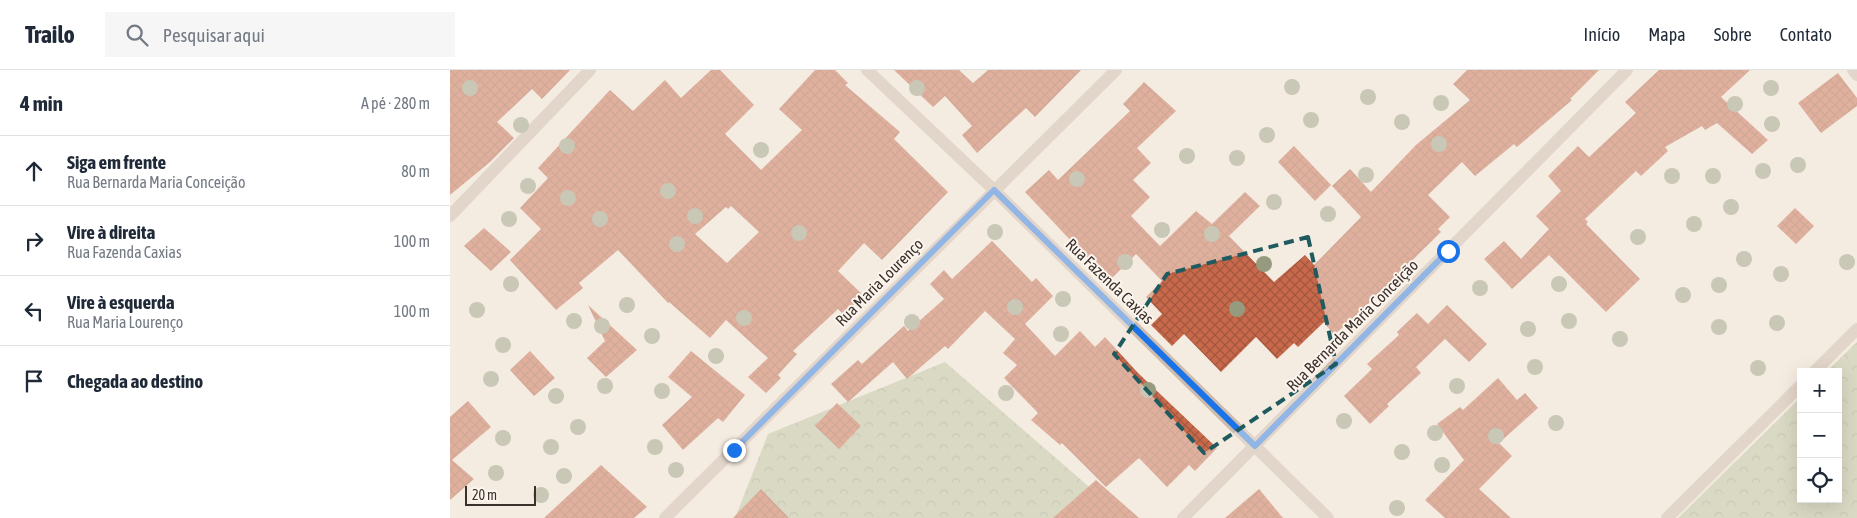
<!DOCTYPE html>
<html lang="pt">
<head>
<meta charset="utf-8">
<style>
	:root { --surface:#fff; --page:#f6f6f7; --text:#1f2937; --muted:#747a83; --line:#e0e1e3 }
	body { margin:0; font-family:"Asap Condensed",sans-serif; background:var(--page); color:var(--text) }
	.controls { position:absolute; right:15px; bottom:15px; display:grid; overflow:hidden; border-radius:0px; box-shadow:0 5px 20px #0002 }
	.controls button { width:45px; height:45px; display:grid; place-items:center; padding:0; border:0; border-bottom:1px solid var(--line); background:var(--surface); color:var(--text); font:25px sans-serif }
	.scale { position:absolute; left:15px; bottom:12px; width:71px; box-sizing:border-box; padding-left:5px; border:2px solid #3b302b; border-top:0; font-size:14px; line-height:18px; white-space:nowrap; color:#3b302b; -webkit-text-stroke:4px #fbf5ee; paint-order:stroke }
	.stop { position:absolute; width:15px; height:15px; margin:-11px; border:4px solid #1a73e8; border-radius:50%; background:#fff }
	.stop.end { background:#1a73e8; border-color:#fff; box-shadow:0 1px 5px #0008 }
	.list { margin:0; padding:0; list-style:none }
	h2 { display:flex; justify-content:space-between; align-items:center; height:65px; margin:0; padding:0 20px; font-size:21px }
	h2 small { font-size:16px; font-weight:400; color:var(--muted) }
	.list li { display:grid; grid-template-columns:32px 1fr auto; gap:15px; align-items:center; box-sizing:border-box; height:70px; padding:0 20px; border-top:1px solid var(--line) }
	.list b { display:block; font-size:19px; white-space:nowrap }
	.list p { margin:0; font-size:16px; white-space:nowrap; color:var(--muted) }
	.list em { font-size:16px; font-style:normal; color:var(--muted) }
	.icon { flex:none; width:28px; height:28px; fill:none; stroke:currentColor; stroke-width:2; stroke-linecap:round; stroke-linejoin:round }
	.map { position:relative; flex:none; width:1407px; height:448px; overflow:hidden }
	header { display:flex; align-items:center; gap:30px; box-sizing:border-box; height:70px; padding:0 25px; background:var(--surface); border-bottom:1px solid var(--line) }
	header strong { font-size:24px }
	nav { display:flex; gap:28px; margin-inline-start:auto; font-size:18px }
	.search { width:350px; height:45px; background:var(--page); display:flex; align-items:center; gap:12px; box-sizing:border-box; padding:0 18px; border-radius:0px; color:var(--muted); font-size:19px }
	main { display:flex }
	aside { flex:1; background:var(--surface) }
	.map>svg:first-child { display:block }
</style>
</head>
<body>
<header>
<strong>Trailo</strong>
<div class="search"><svg class="icon" aria-label="search" viewBox="0 0 24 24"><circle cx="10" cy="10" r="6"/><path d="M15 15l6 6"/></svg>Pesquisar aqui</div>
<nav><a>Início</a><a>Mapa</a><a>Sobre</a><a>Contato</a></nav>
</header>
<main>
<aside>
<h2>4 min<small>A pé · 280 m</small></h2>
<ul class="list">
<li><svg class="icon" aria-label="ahead" viewBox="0 0 24 24"><path d="M12 20V5M6 11l6-6 6 6"/></svg><div><b>Siga em frente</b><p>Rua Bernarda Maria Conceição</p></div><em>80 m</em></li>
<li><svg class="icon" aria-label="right" viewBox="0 0 24 24"><path d="M7 20v-9h11M14 6l5 5-5 5"/></svg><div><b>Vire à direita</b><p>Rua Fazenda Caxias</p></div><em>100 m</em></li>
<li><svg class="icon" aria-label="left" viewBox="0 0 24 24"><path d="M17 20v-9H6M10 6l-5 5 5 5"/></svg><div><b>Vire à esquerda</b><p>Rua Maria Lourenço</p></div><em>100 m</em></li>
<li><svg class="icon" aria-label="arrive" viewBox="0 0 24 24"><path d="M6 21V4h12l-3 4 3 4H6"/></svg><div><b>Chegada ao destino</b></div></li>
</ul>
</aside>
<div class="map">
<svg width="1407" height="448" viewBox="0 0 1407 448">
	<defs>
		<pattern id="forest-crowns" width="20" height="18" patternUnits="userSpaceOnUse" patternTransform="scale(1.25)"><rect width="20" height="18" fill="#b8c4a0"/><path d="M2 6a3 3 0 1 1 6 0M12 15a3 3 0 1 1 6 0" fill="none" stroke="#97a083"/></pattern>
		<pattern id="building-cross-hatch" width="8" height="8" patternUnits="userSpaceOnUse" patternTransform="scale(1.25)"><rect width="8" height="8" fill="#c8694b"/><path d="M0 0l8 8M0 8l8-8" fill="none" stroke="#a4573f"/></pattern>
	</defs>
	<rect width="100%" height="100%" fill="#f4ebe1"/>
	<path fill="url(#forest-crowns)" d="M1407 272V448H1228L1351 327V429H1388V302H1376Z
		M495 292 675 448H285L318 364Z"/>
	<path fill="url(#building-cross-hatch)" fill-rule="evenodd" d="M0 0H120L92 29 82 19 47 52 64 68 40 92 0 125Z
		M261 0H270L304 35 275 64 311 100 352 60 329 39 365 0H385L398 13 395 15 450 62 444 69 498 122 432 190 414 173 388 201 413 225 394 245 388 239 343 281 347 284 328 305 331 308 316 323 298 307 318 288 276 250 260 268 219 232 218 233 168 180 129 213 133 218 106 240 60 190 91 159 70 138 98 108 88 98 160 20 183 41 215 10 231 28ZM281 136 309 162 277 193 245 164 276 137 278 139Z
		M444 0H509L523 13 538 0H631L585 47 576 38 527 83 512 65 522 56 495 26 483 37Z
		M1017 0H1149L1120 29 1122 30 1067 77 1064 74 1025 106 1012 92 978 125 1000 147 988 159 991 162 912 240 884 265 874 252 848 277 844 273 827 289 806 267 771 302 734 264 722 276 701 255 712 244 696 227 712 211 686 184 658 212 638 192 640 191 575 122 599 100 608 110 680 41 673 34 694 12 726 41 687 78 701 93 683 110 700 127 681 146 710 176 746 141 762 154 795 122 810 136 779 166 824 212 855 185 864 195 911 147 882 116 900 99 921 122 966 75 1020 30 1003 14Z
		M1209 0H1300L1271 27 1318 70 1302 84 1267 53 1255 60 1252 56 1215 77 1218 81 1191 106 1186 101 1135 149 1138 152 1136 154 1190 209 1156 242 1099 185 1062 219 1034 189 1054 171 1071 189 1099 159 1086 146 1111 121 1098 106 1128 76 1139 87 1186 43 1175 32Z
		M1388 3 1407 28V36L1371 63 1348 33Z
		M844 76 881 115 865 131 828 92Z
		M1345 138 1364 156 1346 174 1327 156Z
		M34 158 61 182 41 201 14 176Z
		M542 171 582 212 586 208 603 226 575 254 605 286 630 261 645 277 655 267 688 303 767 378 745 401 739 395 717 417 689 388 656 417 612 373 610 375 581 350 588 343 554 308 567 295 553 283 565 269 535 241 498 279 495 276 457 309 443 292 398 332 381 314 408 290 412 294 454 256 458 261 494 229 480 214 494 200 502 209Z
		M138 235 187 280 156 307 137 288 155 271Z
		M997 235 1037 274 1019 292 995 269 966 297 971 303 937 334 939 336 920 354 894 326 922 299 917 294 949 265 947 262 967 243 978 254Z
		M80 281 105 308 84 326 60 300Z
		M241 281 295 325 273 352 268 348 233 380 212 355 242 327 218 307Z
		M1048 308 1067 330 1075 323 1088 338 1049 373 1062 386 1029 419 1061 448H995L975 430 1014 390 987 354 1010 337 1013 340Z
		M18 331 41 357 2 390 24 409 0 430V347Z
		M387 333 411 356 389 379 365 356Z
		M151 395 197 437 184 448H94Z
		M646 410 689 448H603Z
		M311 419 339 448H283Z
		M809 419 833 448H775Z"/>
	<g fill="none" stroke-linecap="round" stroke-linejoin="round">
		<path stroke="#cdbbac" stroke-width="12" d="M417 0 544 120 878 448
			M1403 0 1407 5
			M0 146 140 0
			M1364 302 1407 259
			M215 448 666 0
			M733 448 1177 0
			M1217 448 1351 315"/>
	</g>
	<g fill="#969b7f">
		<circle cx="842" cy="17" r="8"/>
		<circle cx="20" cy="18" r="8"/>
		<circle cx="467" cy="18" r="8"/>
		<circle cx="1321" cy="18" r="8"/>
		<circle cx="918" cy="27" r="8"/>
		<circle cx="991" cy="33" r="8"/>
		<circle cx="1285" cy="34" r="8"/>
		<circle cx="861" cy="50" r="8"/>
		<circle cx="952" cy="52" r="8"/>
		<circle cx="1322" cy="54" r="8"/>
		<circle cx="71" cy="55" r="8"/>
		<circle cx="817" cy="65" r="8"/>
		<circle cx="989" cy="74" r="8"/>
		<circle cx="117" cy="76" r="8"/>
		<circle cx="311" cy="80" r="8"/>
		<circle cx="737" cy="86" r="8"/>
		<circle cx="787" cy="88" r="8"/>
		<circle cx="1348" cy="95" r="8"/>
		<circle cx="1313" cy="101" r="8"/>
		<circle cx="916" cy="105" r="8"/>
		<circle cx="1222" cy="106" r="8"/>
		<circle cx="1263" cy="106" r="8"/>
		<circle cx="627" cy="109" r="8"/>
		<circle cx="78" cy="116" r="8"/>
		<circle cx="218" cy="121" r="8"/>
		<circle cx="118" cy="128" r="8"/>
		<circle cx="824" cy="132" r="8"/>
		<circle cx="1281" cy="137" r="8"/>
		<circle cx="878" cy="144" r="8"/>
		<circle cx="245" cy="146" r="8"/>
		<circle cx="59" cy="149" r="8"/>
		<circle cx="150" cy="149" r="8"/>
		<circle cx="1244" cy="154" r="8"/>
		<circle cx="712" cy="160" r="8"/>
		<circle cx="545" cy="162" r="8"/>
		<circle cx="349" cy="163" r="8"/>
		<circle cx="762" cy="164" r="8"/>
		<circle cx="1188" cy="167" r="8"/>
		<circle cx="227" cy="174" r="8"/>
		<circle cx="1294" cy="189" r="8"/>
		<circle cx="675" cy="192" r="8"/>
		<circle cx="1397" cy="192" r="8"/>
		<circle cx="814" cy="194" r="8"/>
		<circle cx="1331" cy="204" r="8"/>
		<circle cx="61" cy="214" r="8"/>
		<circle cx="1109" cy="214" r="8"/>
		<circle cx="1269" cy="215" r="8"/>
		<circle cx="1030" cy="218" r="8"/>
		<circle cx="1233" cy="225" r="8"/>
		<circle cx="613" cy="229" r="8"/>
		<circle cx="177" cy="235" r="8"/>
		<circle cx="565" cy="237" r="8"/>
		<circle cx="787" cy="239" r="8"/>
		<circle cx="27" cy="240" r="8"/>
		<circle cx="294" cy="248" r="8"/>
		<circle cx="124" cy="251" r="8"/>
		<circle cx="1119" cy="251" r="8"/>
		<circle cx="462" cy="252" r="8"/>
		<circle cx="1327" cy="253" r="8"/>
		<circle cx="152" cy="256" r="8"/>
		<circle cx="1269" cy="257" r="8"/>
		<circle cx="1078" cy="259" r="8"/>
		<circle cx="611" cy="264" r="8"/>
		<circle cx="202" cy="266" r="8"/>
		<circle cx="1170" cy="269" r="8"/>
		<circle cx="53" cy="275" r="8"/>
		<circle cx="266" cy="286" r="8"/>
		<circle cx="1085" cy="297" r="8"/>
		<circle cx="1308" cy="298" r="8"/>
		<circle cx="41" cy="309" r="8"/>
		<circle cx="155" cy="316" r="8"/>
		<circle cx="1007" cy="316" r="8"/>
		<circle cx="698" cy="320" r="8"/>
		<circle cx="212" cy="321" r="8"/>
		<circle cx="556" cy="323" r="8"/>
		<circle cx="106" cy="326" r="8"/>
		<circle cx="894" cy="351" r="8"/>
		<circle cx="1106" cy="353" r="8"/>
		<circle cx="128" cy="357" r="8"/>
		<circle cx="985" cy="363" r="8"/>
		<circle cx="1046" cy="366" r="8"/>
		<circle cx="53" cy="368" r="8"/>
		<circle cx="101" cy="377" r="8"/>
		<circle cx="205" cy="377" r="8"/>
		<circle cx="952" cy="382" r="8"/>
		<circle cx="992" cy="395" r="8"/>
		<circle cx="226" cy="400" r="8"/>
		<circle cx="46" cy="403" r="8"/>
		<circle cx="114" cy="406" r="8"/>
		<circle cx="91" cy="425" r="8"/>
		<circle cx="947" cy="438" r="8"/>
	</g>
	<g fill="none" stroke-linecap="round" stroke-linejoin="round">
		<path stroke="#1a73e8" stroke-width="6" d="M284 380 544 120 805 376 998 181"/>
	</g>
	<path d="M0 0H1407V448H0ZM858 167 886 294 754 383 664 284 717 204Z" fill="#f4ebe1" fill-opacity=".55" fill-rule="evenodd"/>
	<path fill="none" stroke="#1f5a5e" stroke-width="4" stroke-dasharray="10 6" stroke-linejoin="round" d="M858 167 886 294 754 383 664 284 717 204Z"/>
	<g text-anchor="middle" dominant-baseline="central" stroke-width="4" stroke-linejoin="round" paint-order="stroke">
		<g font-size="16" fill="#3b302b" stroke="#fbf5ee">
			<text transform="translate(660 211) rotate(44)">Rua Fazenda Caxias</text>
			<text transform="translate(429 212) rotate(-45)">Rua Maria Lourenço</text>
			<text transform="translate(902 255) rotate(-45)">Rua Bernarda Maria Conceição</text>
		</g>
	</g>
</svg>
<div class="controls">
<button>+</button>
<button>−</button>
<button><svg class="icon" aria-label="locate" viewBox="0 0 24 24"><circle cx="12" cy="12" r="6"/><path d="M12 2v4M12 18v4M2 12h4M18 12h4"/></svg></button>
</div>
<div class="scale">20 m</div>
<div class="stop" style="left:998px;top:181px"></div>
<div class="stop end" style="left:284px;top:380px"></div>
</div>
</main>
</body>
</html>
